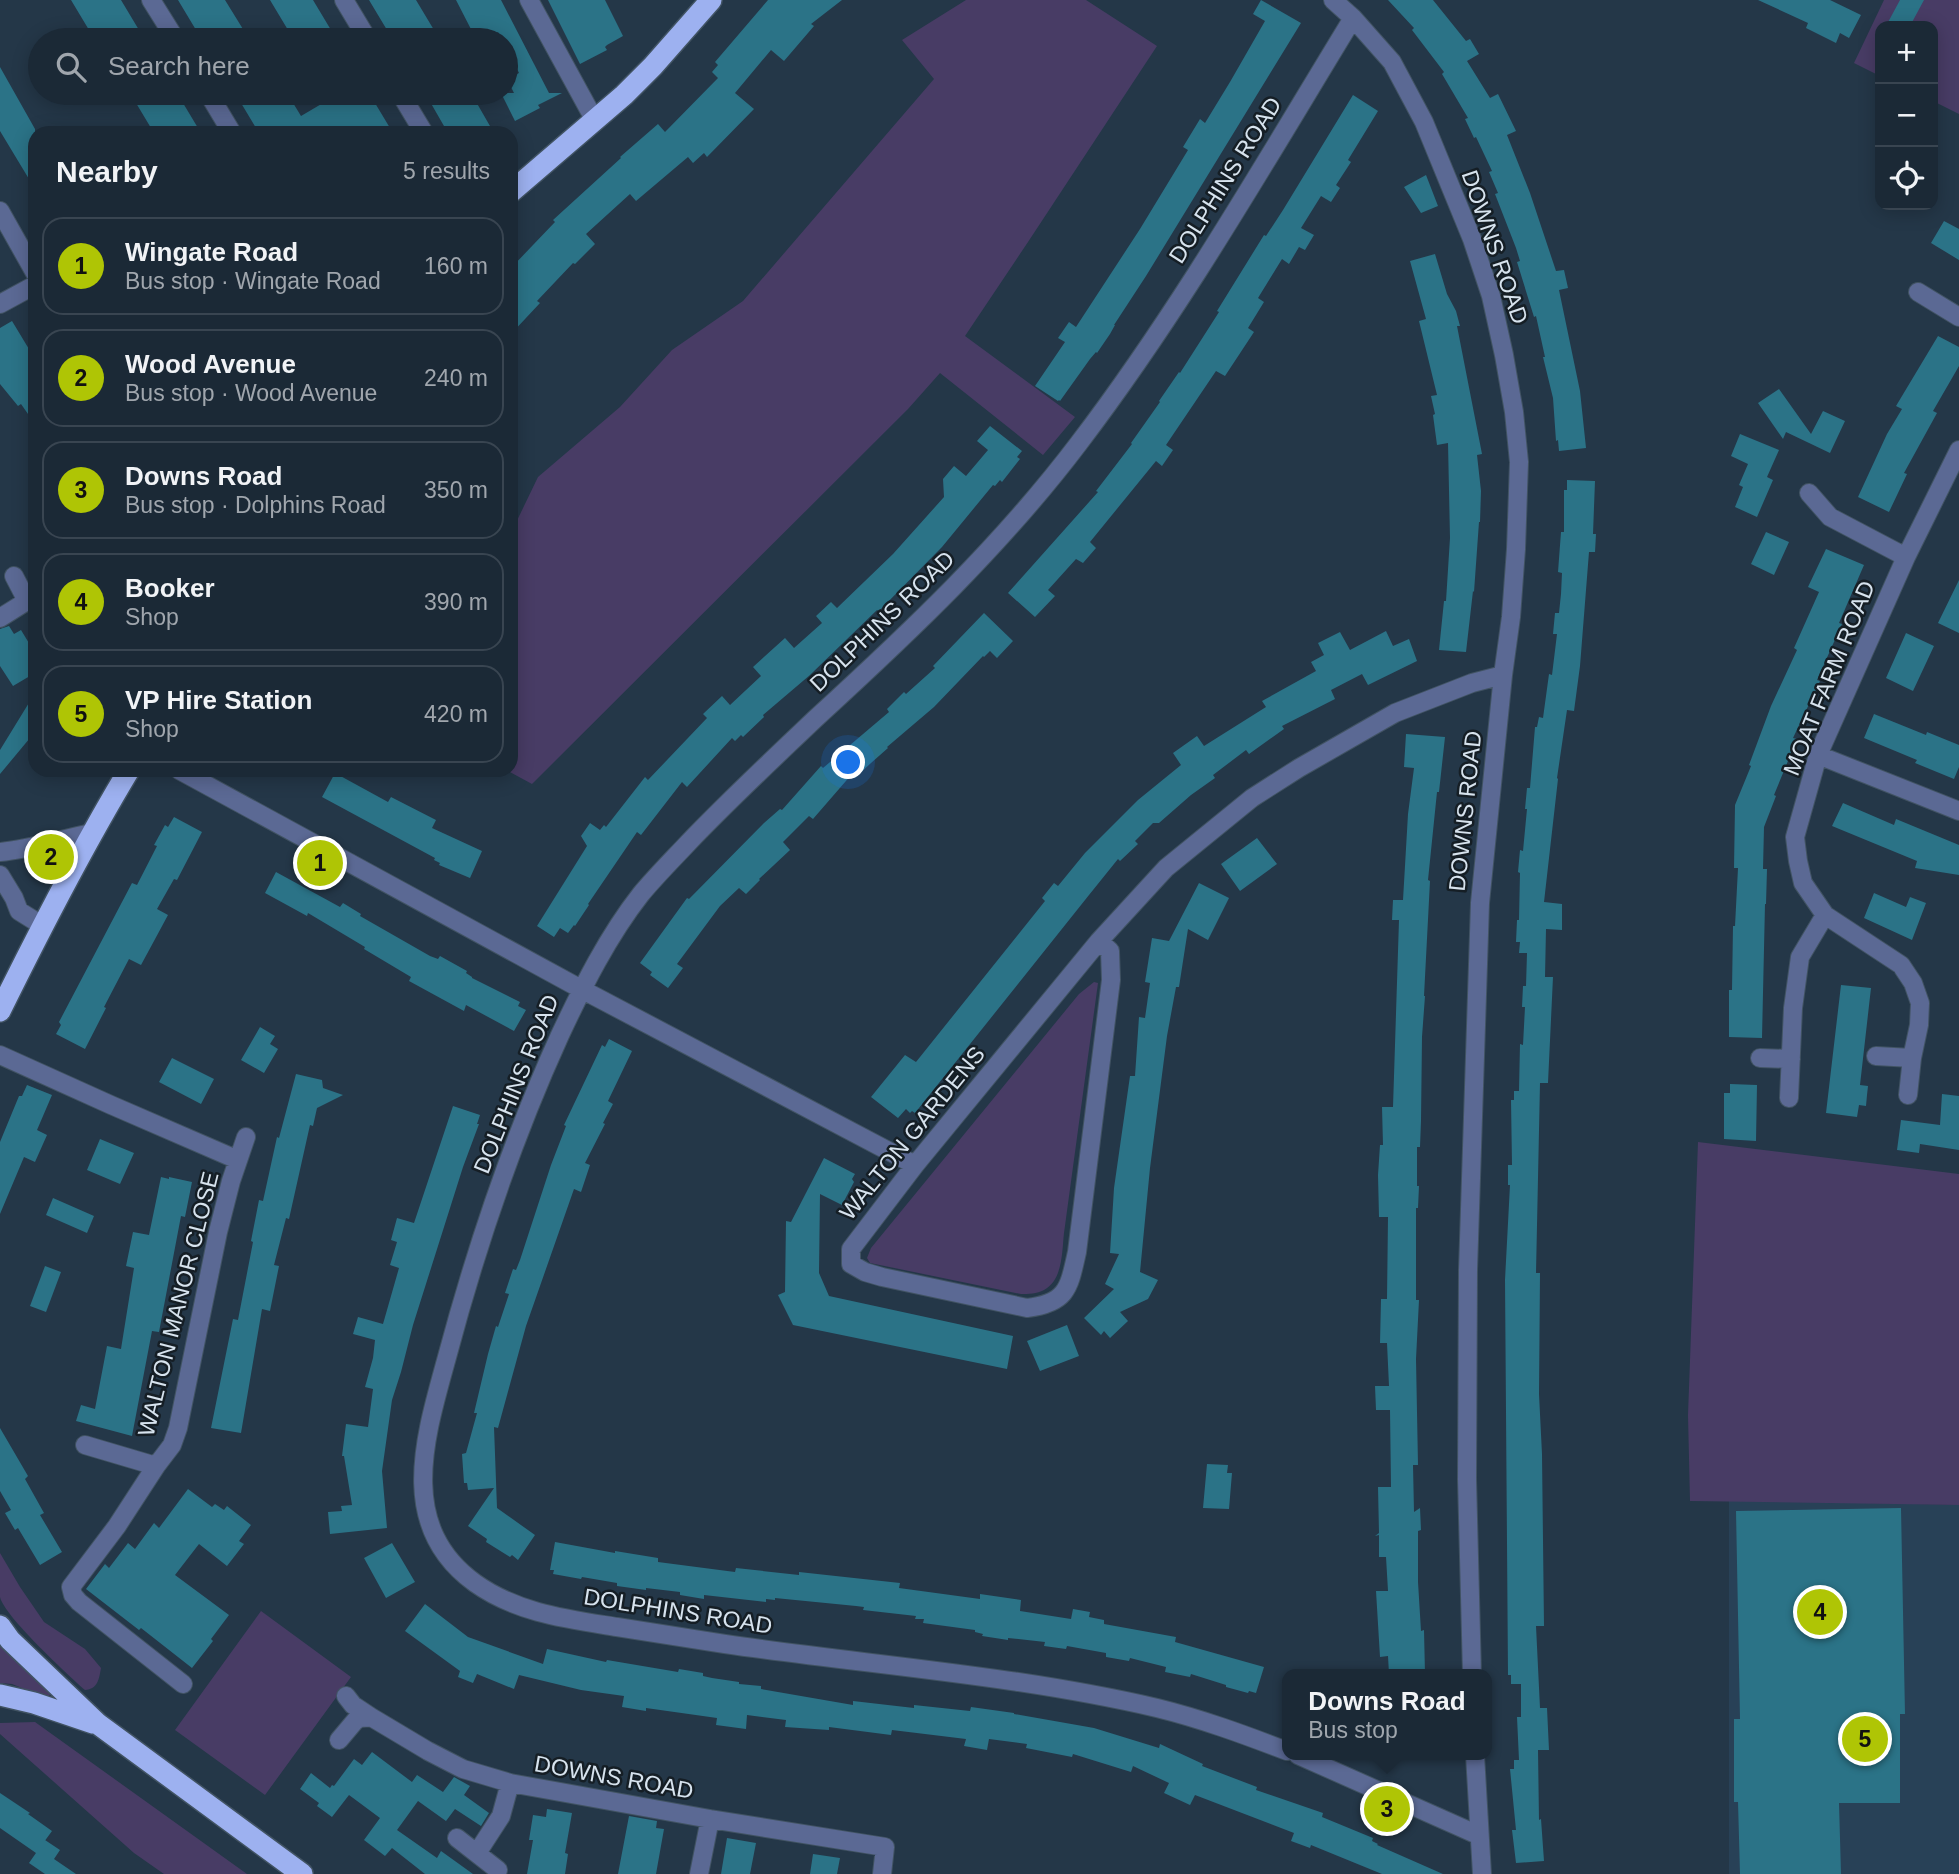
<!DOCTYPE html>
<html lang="en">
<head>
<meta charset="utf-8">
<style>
	:root { --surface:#1b2936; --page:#24313e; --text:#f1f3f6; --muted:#a0a6ad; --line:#394551; --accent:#afc505 }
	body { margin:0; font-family:Helvetica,sans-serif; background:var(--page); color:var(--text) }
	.controls { position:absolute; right:21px; top:21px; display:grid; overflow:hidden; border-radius:14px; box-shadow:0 4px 18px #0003 }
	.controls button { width:63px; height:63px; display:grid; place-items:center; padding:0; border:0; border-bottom:2px solid var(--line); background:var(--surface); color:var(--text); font:35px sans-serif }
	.you { position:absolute; left:849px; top:763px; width:24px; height:24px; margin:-18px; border:5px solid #fff; border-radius:50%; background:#1a73e8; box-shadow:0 0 0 10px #1a73e833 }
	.badge { display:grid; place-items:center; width:46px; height:46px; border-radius:50%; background:var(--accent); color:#111; font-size:23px; font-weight:700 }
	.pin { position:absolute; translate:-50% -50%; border:4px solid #fff; box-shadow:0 2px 7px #0006 }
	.popup { position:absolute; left:1282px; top:1669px; width:210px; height:91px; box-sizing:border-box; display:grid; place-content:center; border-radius:14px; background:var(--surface); filter:drop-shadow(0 2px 5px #0005); font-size:23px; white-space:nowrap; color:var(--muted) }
	.popup b { font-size:26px; color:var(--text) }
	.popup::after { content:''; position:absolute; left:50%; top:100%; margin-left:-14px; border:14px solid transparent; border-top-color:var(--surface) }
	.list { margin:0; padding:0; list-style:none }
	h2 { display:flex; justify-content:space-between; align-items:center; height:91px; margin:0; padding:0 28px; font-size:30px }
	h2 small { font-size:23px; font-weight:400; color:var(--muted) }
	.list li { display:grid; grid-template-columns:46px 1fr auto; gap:21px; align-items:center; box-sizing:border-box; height:98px; margin:0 14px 14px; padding:0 14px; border:2px solid var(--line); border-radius:21px }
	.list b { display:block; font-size:26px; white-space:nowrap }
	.list p { margin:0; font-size:23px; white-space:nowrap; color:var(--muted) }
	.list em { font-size:23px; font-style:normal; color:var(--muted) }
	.icon { flex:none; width:38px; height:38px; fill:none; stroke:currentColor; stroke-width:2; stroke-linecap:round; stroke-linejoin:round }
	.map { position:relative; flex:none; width:1959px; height:1874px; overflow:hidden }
	.search { position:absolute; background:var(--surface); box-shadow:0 4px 18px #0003; left:28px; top:28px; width:490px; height:77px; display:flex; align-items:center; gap:18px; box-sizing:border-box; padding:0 24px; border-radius:38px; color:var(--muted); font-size:26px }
	.panel { position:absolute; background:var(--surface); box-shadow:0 4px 18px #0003; left:28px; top:126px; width:490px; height:651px; border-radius:21px }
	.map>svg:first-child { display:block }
</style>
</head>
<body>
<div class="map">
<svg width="1959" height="1874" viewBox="0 0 1959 1874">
	<rect width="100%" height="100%" fill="#243748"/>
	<path fill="#284157" d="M1729 1500 1959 1505V1874H1729Z"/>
	<path fill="#483c65" d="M966 0H1086L1157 46 1028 242 965 336 1075 417 1043 455 940 373 908 409 532 784 506 770H511V533L538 477 620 407 672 350 743 301 934 79 902 40Z
		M1884 0H1959V114L1933 101V26H1880V76L1854 63Z
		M1094 982 1098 983 1064 1233C1062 1251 1063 1280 1044 1290 1037 1294 1028 1294 1021 1294L870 1263 867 1258 871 1248 1079 994Z
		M1698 1142 1959 1174V1505L1690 1501 1688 1415Z
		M0 1553 20 1587 44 1622 85 1649 101 1668C99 1679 98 1689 85 1690 68 1675 4 1616 0 1597 0 1584 0 1567 0 1553Z
		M261 1611 351 1677 265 1795 175 1730Z
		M0 1640 29 1673 49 1692 50 1695 47 1698 12 1684 0 1683Z
		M35 1722 247 1874H164L134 1853 0 1734V1723Z"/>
	<path fill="#2b7387" d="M71 0H121L145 40H95Z
		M178 0H225L246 34 235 40H202Z
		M270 0H313L337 40H294Z
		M369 0H416L440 40H393Z
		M456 0H501L549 93H562L538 105 540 108 515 121 501 93H514L507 79 519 73 506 46V40H503L498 32 487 38 484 32 475 37Z
		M548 0H605L623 36 607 45 605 47 607 50 580 64Z
		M768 0H842L811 24 814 26 784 61 771 50 735 93 754 109 707 157 704 153 693 163 688 157 636 201 630 194 586 234 595 244 575 264 573 263 537 301 540 303 511 334V268L555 222 553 220 621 158 620 157 658 124 665 132 718 78 712 72 718 65 715 62Z
		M1261 0 1301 23 1146 276 1114 325H1115L1110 334 1097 353 1096 352 1090 359 1060 401 1059 400 1058 401 1035 386 1065 342 1058 338 1069 322 1076 327 1140 229 1188 150 1183 147 1200 119 1205 123 1230 82 1265 21 1253 14Z
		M1388 0H1433L1466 41 1470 39 1479 54 1467 61 1490 98 1498 94 1516 131 1507 135 1530 193 1556 271 1564 270 1568 288 1559 290 1580 391 1586 448 1559 451 1558 440 1556 441 1553 398 1543 357H1545L1536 316 1534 317 1517 262 1520 261 1516 248 1495 194 1498 193 1489 172 1492 171 1476 137 1474 138 1465 119 1468 118 1442 74 1444 72 1412 30 1414 28Z
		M1758 0H1830L1861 15 1849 38 1840 33 1836 43 1806 28 1808 23Z
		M1900 0H1924L1910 26H1886Z
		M0 67 35 129V189L0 131Z
		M130 93H177L201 133H154Z
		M235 93H287L301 116 340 93H369L393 133H259Z
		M425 93H471L494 133H448Z
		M1353 95 1378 111 1348 160 1351 162 1336 185 1340 188 1331 202 1321 196 1301 228 1314 235 1305 250 1299 247 1289 264 1282 259 1258 298 1264 302 1248 328 1254 332 1225 376 1216 371 1166 445 1173 450 1162 466 1156 461 1090 542 1096 548 1083 563 1076 559 1048 590 1055 596 1035 617 1008 593 1098 492 1096 491 1132 444 1131 443 1160 402 1159 401 1179 372 1180 373 1219 312 1217 311 1264 235 1266 236 1283 210Z
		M1426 175 1438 206 1421 213 1404 187Z
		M1944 221 1959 229V260L1931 243Z
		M1435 254 1447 294 1456 311 1460 326H1457L1482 454 1477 455 1481 491 1480 522H1479L1474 592 1473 591 1466 652 1439 650 1444 601H1446L1450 538 1448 443 1437 445 1433 415 1435 414 1431 396 1437 395 1419 321 1426 319 1410 261Z
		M12 321 35 359V424L21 404 18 406 0 384V328Z
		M1938 336 1959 347V366L1933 411 1937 413 1904 473 1907 474 1889 512 1858 497 1887 434 1902 409 1896 406Z
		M1779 389 1811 434 1823 411 1845 421 1830 453 1786 432 1783 439 1758 403Z
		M990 426 1022 451 1017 457 1020 459 1002 482 1000 480 995 486 993 485 942 547 879 611 877 610 810 675 763 715 764 717 743 737 741 735 735 741 732 738 687 787 682 782 641 835 637 832 588 904 589 905 575 926 574 925 568 933 560 928 554 937 537 926 587 846 581 836 590 823 600 830 604 825 606 827 645 777 648 780 707 718 703 714 722 696 730 705 761 676 753 667 785 638 794 648 822 623 816 616 831 602 837 608 893 554 944 497 943 479 954 466 966 476 988 450 977 441Z
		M1740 434 1779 450 1767 477 1773 480 1757 517 1735 507 1743 487 1739 485 1748 464 1731 456Z
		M1567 480 1595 481 1593 534H1596L1595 552H1589L1580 666 1574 711 1567 710 1557 778 1558 779 1544 902 1562 904V930L1546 929 1545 977H1553L1548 1083H1540L1536 1273H1540L1539 1394 1542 1454 1544 1626H1536L1540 1708H1547L1549 1750H1538L1539 1820 1541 1819 1544 1861 1516 1863 1512 1830H1516L1510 1769H1514V1760H1519L1517 1717H1521V1684H1511V1675H1508L1505 1280 1510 1185H1508V1165H1512L1511 1100H1514V1091H1519L1520 1044 1523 1045 1525 1007H1522L1523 986H1526L1527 953H1519L1520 942H1516L1517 920H1519L1520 873 1518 872 1520 850 1523 851 1527 809H1525L1527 788H1530L1535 727H1537L1539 717 1543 718 1549 674 1552 675 1557 634H1553L1555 613H1559L1561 594 1562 573 1558 572 1561 532H1564V490H1567Z
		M1766 532 1789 542 1774 575 1751 564Z
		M1826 549 1864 565 1839 623 1842 624 1817 680 1820 681 1793 738 1797 739 1774 795 1776 796 1764 827 1763 869H1767L1766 904H1765L1762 1038 1729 1037V990H1732L1733 926H1735L1738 868H1734L1735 805 1751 766 1749 765 1771 706 1797 650 1794 648 1819 592 1808 587Z
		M1959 580V633L1938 623Z
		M984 613 1013 641 997 658 990 651 984 657 983 656 934 707 887 747 888 748 871 763 855 778 852 774 813 819 809 816 783 842 790 850 759 879 760 880 746 894 739 888 720 906 677 964 683 968 668 988 650 975 652 972 640 963 687 898 689 899 764 823 780 809 782 810 821 766 823 768 889 712 887 709 904 692 906 694 935 668 933 666Z
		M9 626 14 634 21 630 35 653V673L13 686 0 666V629Z
		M1386 631 1393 646 1409 639 1417 661 1368 685 1362 674 1331 690 1335 699 1282 726 1284 729 1249 754 1246 750 1213 775 1215 778 1191 795 1159 823H1153L1135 841 1138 844 1120 861 1118 859 1089 895 915 1113 912 1111 910 1113 906 1109 898 1118 871 1097 905 1055 916 1062 1045 901 1042 898 1054 883 1058 886 1085 853 1138 800 1181 765 1173 753 1197 736 1204 746 1266 707 1262 701 1316 671 1311 662 1324 655 1318 643 1340 632 1350 650Z
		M1906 633 1934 646 1913 691 1886 678Z
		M35 693V732L0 774V750Z
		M1874 714 1926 735 1927 732 1959 745V767L1954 779 1915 763 1917 760 1864 738Z
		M1406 734 1445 737 1439 792H1437L1428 880 1430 881 1424 996H1425L1422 1037 1421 1121 1420 1147H1417V1186H1419L1418 1208H1416V1300H1419L1416 1359 1418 1465H1413L1414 1512 1420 1508 1421 1530 1418 1531V1582L1421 1631 1424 1630 1425 1674H1389L1388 1656 1380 1657 1376 1591H1388L1386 1557H1379V1535L1375 1536 1379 1533 1378 1487H1391L1390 1410H1376L1375 1386H1389L1387 1343H1380L1381 1299H1387L1388 1217H1379L1378 1175 1380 1145H1383L1382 1107H1393L1399 920H1392L1393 900H1403L1408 814 1414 768 1404 767Z
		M335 773 388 802 391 797 436 820 432 828 482 851 470 878 439 865 440 863 434 860 435 858 322 797Z
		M1843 803 1894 825 1896 819 1959 845V875L1915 868 1917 861 1832 826Z
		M174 817 202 832 177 880 174 879 157 909 168 915 154 941 141 965 129 959 104 1007 106 1008 85 1049 56 1034 61 1025 59 1022 132 883 137 885 157 846 154 845 165 825 168 827Z
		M1257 838 1277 864 1240 891 1221 864Z
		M276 872 340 907 343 903 361 914 360 916 430 956 438 959 440 956 467 971 466 973 472 977V978L520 1002 518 1006 526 1010 514 1031 466 1005 464 1011 409 981 411 977 364 949 365 947 308 913 307 916 265 893Z
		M1199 883 1229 898 1208 940 1188 929 1179 987H1176L1167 1036 1150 1168 1140 1272 1158 1280 1148 1299 1120 1312 1128 1321 1110 1338 1104 1331 1101 1335 1084 1318 1114 1289 1105 1284 1119 1254 1110 1253 1114 1188 1130 1076H1135L1139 1017 1145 1018 1150 983 1145 982 1152 938 1169 941Z
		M1874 893 1906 907 1910 897 1926 903 1912 940 1864 918Z
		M1841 985 1871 988 1860 1085 1868 1086 1867 1095 1866 1106 1859 1105 1857 1117 1826 1113Z
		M260 1027 275 1036 270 1044 278 1049 264 1073 241 1060Z
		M609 1039 632 1051 608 1101 613 1104 603 1123 605 1124 585 1163 590 1165 581 1192 574 1189 526 1326 498 1428 494 1427 497 1508 535 1535 518 1560 512 1555 510 1557 486 1542 487 1539 468 1526 494 1488 468 1490 467 1483H464L462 1454 466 1453 477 1413H474L488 1354 496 1326 498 1327 509 1294 505 1293 513 1269 516 1270 520 1260 551 1165 566 1126 564 1125 602 1045 605 1047Z
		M172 1058 214 1079 201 1104 159 1082Z
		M296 1074 322 1080 323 1088 343 1095 317 1108 313 1126 310 1125 289 1219 286 1218 274 1265 279 1266 270 1311 262 1309 241 1433 211 1428 233 1319 238 1320 253 1242 251 1241 259 1200 263 1201 277 1137 279 1138Z
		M1730 1084 1757 1085 1756 1141 1724 1139V1093H1730Z
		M27 1085 52 1095 37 1130 47 1135 35 1162 24 1157 0 1214V1142L19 1096H22Z
		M1942 1094 1959 1096V1150L1920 1144 1919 1153 1897 1150 1901 1120 1940 1125Z
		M453 1106 480 1115 477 1124H479L463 1167 413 1325 401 1372 392 1400 382 1471 387 1528 330 1534 328 1512 342 1511 341 1506 352 1505 344 1456H342L346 1424 368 1427 373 1389 365 1387 373 1358 375 1340 353 1334 358 1317 383 1324 399 1268 390 1265 397 1242 391 1240 397 1218 414 1223Z
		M100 1139 134 1153 120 1184 87 1170Z
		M824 1158 855 1174 852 1179 854 1182 842 1205 820 1194 819 1273 829 1296 1013 1336 1007 1369 793 1325 778 1295 785 1292 786 1221 791 1222Z
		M161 1177 169 1179V1177L192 1182 185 1217 181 1216 159 1332 152 1331 132 1436 76 1421 81 1405 95 1409 107 1346 121 1349 134 1268 126 1266 133 1232 149 1235Z
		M53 1198 94 1216 87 1233 46 1215Z
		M45 1266 61 1272 46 1312 30 1306Z
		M1067 1325 1079 1356 1040 1371 1027 1341Z
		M0 1428 28 1476 25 1479 44 1513 40 1515 62 1552 40 1565 18 1528 15 1530 5 1513 11 1510 0 1491Z
		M1207 1464 1228 1465 1227 1473H1232L1229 1509 1203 1508Z
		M188 1489 212 1507 215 1504 224 1510 227 1506 251 1525 239 1541 244 1544 227 1566 199 1544 175 1575 229 1615 211 1639 213 1641 192 1668 141 1628 139 1630 86 1589 105 1564 109 1568 128 1543 135 1549 154 1523 159 1528Z
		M1901 1508 1905 1714H1900V1803H1839L1841 1874H1740L1738 1802H1734V1719H1740L1736 1511Z
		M555 1542 615 1553V1551L658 1558V1562L735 1572 736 1568 799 1575V1572L900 1583 899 1588 980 1599V1594L1021 1600 1020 1611 1071 1619 1073 1609 1090 1612 1089 1617 1104 1620V1624L1176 1637 1175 1642 1264 1667 1256 1693 1249 1691 1248 1693 1226 1687V1685L1191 1674 1190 1677 1165 1672 1166 1667 1130 1658 1129 1661 1106 1657V1653L1067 1646 1066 1649 1044 1646 1045 1642 1008 1638V1640L982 1636 983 1634 975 1632V1630L923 1623 924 1619H915L916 1616 863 1610 864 1607 856 1606 775 1598V1600L766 1599V1602L704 1595V1599L680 1595V1592L646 1588V1590L617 1586V1583L582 1577 581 1579 553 1574 554 1570H550Z
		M392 1543 415 1582 386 1598 364 1558Z
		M425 1604 468 1637 543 1664 547 1649 606 1662 607 1660 678 1672 679 1669 703 1673V1676L712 1678 739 1682V1684L761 1686V1689L853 1705V1701L914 1708V1705L970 1711 971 1707 1014 1713V1714L1094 1728 1159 1748 1160 1744 1203 1764 1202 1766 1257 1787 1256 1790 1323 1813 1322 1817 1373 1838 1372 1841 1378 1844 1377 1845 1443 1874H1382L1311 1845 1310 1848 1291 1841 1294 1833 1195 1795 1190 1805 1164 1793 1169 1783 1133 1766 1131 1772 1073 1754 1072 1757 1026 1748 1027 1744 989 1739 987 1750 964 1746 966 1739 892 1730 891 1735 829 1727V1730L785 1727 786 1720 747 1715 746 1729 716 1725 717 1718 646 1708V1711L622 1707 624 1696 581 1690 519 1675 514 1689 477 1674 473 1683 458 1677 460 1671 405 1631Z
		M372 1752 412 1782 417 1775 443 1792 454 1777 470 1786 464 1795 489 1813 481 1826 455 1809 446 1821 418 1801 397 1830 437 1858 441 1851 473 1874H425L392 1848 385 1856 364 1840 380 1818 349 1795 332 1817 317 1806 319 1803 300 1789 311 1773 330 1788 332 1785 334 1786 354 1759 362 1765Z
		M0 1793 30 1813 28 1814 52 1831 36 1853 0 1828Z
		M547 1809 572 1813 565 1853 568 1854 565 1874H527L533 1840H529L533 1815 546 1817Z
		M629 1816 657 1821 656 1828 664 1829 656 1874H618Z
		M727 1838 756 1843 750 1874H721Z
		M45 1840 60 1850 54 1859 76 1874H45L29 1863Z
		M813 1854 840 1858 837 1874H810Z"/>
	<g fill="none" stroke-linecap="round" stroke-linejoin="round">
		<g stroke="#415363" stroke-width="20">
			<path id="minor" d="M151 0 176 40
				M344 0 368 40
				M529 0 594 119
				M1333 0 1353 18 1392 62 1424 122 1472 239 1491 296 1504 355 1514 412 1519 462 1516 549 1511 617 1503 675 1480 903 1468 1270 1467 1479 1472 1674
				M208 93 232 133
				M400 93 424 133
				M0 211 35 273
				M1918 292 1959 317
				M0 304 35 285
				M1809 493 1830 517 1906 557
				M0 618 27 601 14 576
				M1818 755 1959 811
				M179 770 581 989 915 1165
				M0 852C31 849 61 839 92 833
				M0 875 14 898 19 911 43 926
				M1099 941 1110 951 1111 980 1077 1252C1069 1287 1068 1303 1027 1308L882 1277 865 1272 851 1264V1249L915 1165 1099 941 1166 868 1252 798 1299 768 1395 713 1472 683 1503 675
				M0 1055 111 1105 238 1160
				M1876 1056 1912 1058
				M1760 1058 1791 1059
				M1908 1095 1912 1058 1919 1025 1920 1003 1913 983 1901 965 1825 915 1803 883 1798 861 1795 837 1818 755 1906 557 1959 450
				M1789 1098 1793 1008 1800 957 1825 915
				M85 1445 156 1466 172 1445 178 1428 218 1232 231 1181 246 1137
				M156 1466 117 1526 71 1587 73 1595 79 1602 183 1684
				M346 1696 353 1705 371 1717
				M339 1740 355 1721 360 1718 371 1717 428 1751 463 1769 510 1783 710 1819 885 1847 882 1874
				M1287 1751C1245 1735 1202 1719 1157 1708 1015 1675 869 1665 725 1644 689 1638 653 1633 617 1627 567 1619 517 1613 475 1583 396 1526 425 1437 447 1357 476 1248 513 1138 560 1035 583 986 608 936 641 894 656 876 672 860 688 843 729 800 772 760 815 719 910 632 1001 546 1079 443 1181 309 1265 162 1353 18
				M1298 1755 1478 1835
				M1475 1755 1482 1874
				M457 1838 498 1870
				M477 1853 501 1816 510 1783
				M699 1874 710 1819"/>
		</g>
		<g stroke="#415363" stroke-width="24">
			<path id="highway" d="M511 192 624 95 653 66 711 0
				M0 1011C40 930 82 848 129 770
				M0 1626 10 1640 98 1724 302 1874
				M0 1695 34 1703 93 1723"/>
		</g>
		<use href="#minor" stroke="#5b6994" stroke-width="18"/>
		<use href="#highway" stroke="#9db1f0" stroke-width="21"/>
	</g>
	<g text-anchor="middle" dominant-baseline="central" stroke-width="5" stroke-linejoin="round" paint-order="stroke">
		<g font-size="23" fill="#d7e3ee" stroke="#151e25">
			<text transform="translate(1225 180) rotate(-58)">DOLPHINS ROAD</text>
			<text transform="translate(1495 247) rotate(71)">DOWNS ROAD</text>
			<text transform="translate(882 621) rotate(-44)">DOLPHINS ROAD</text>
			<text transform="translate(1829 678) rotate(-68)">MOAT FARM ROAD</text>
			<text transform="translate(1465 811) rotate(-84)">DOWNS ROAD</text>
			<text transform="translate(516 1084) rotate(-68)">DOLPHINS ROAD</text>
			<text transform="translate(912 1133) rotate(-51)">WALTON GARDENS</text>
			<text transform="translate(178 1304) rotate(-76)">WALTON MANOR CLOSE</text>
			<text transform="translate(678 1611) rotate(9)">DOLPHINS ROAD</text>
			<text transform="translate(614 1777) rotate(10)">DOWNS ROAD</text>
		</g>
	</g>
</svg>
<div class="controls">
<button>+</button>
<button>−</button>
<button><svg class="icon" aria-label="locate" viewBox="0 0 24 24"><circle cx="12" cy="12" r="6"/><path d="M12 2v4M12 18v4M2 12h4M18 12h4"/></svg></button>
</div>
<div class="you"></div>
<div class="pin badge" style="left:320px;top:863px">1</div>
<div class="pin badge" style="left:51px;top:857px">2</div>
<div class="pin badge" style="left:1387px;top:1809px">3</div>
<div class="popup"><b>Downs Road</b>Bus stop</div>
<div class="pin badge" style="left:1820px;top:1612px">4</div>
<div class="pin badge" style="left:1865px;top:1739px">5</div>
<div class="search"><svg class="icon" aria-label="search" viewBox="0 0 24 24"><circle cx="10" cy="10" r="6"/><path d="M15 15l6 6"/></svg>Search here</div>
<section class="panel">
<h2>Nearby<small>5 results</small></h2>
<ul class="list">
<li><span class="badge">1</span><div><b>Wingate Road</b><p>Bus stop · Wingate Road</p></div><em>160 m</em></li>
<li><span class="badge">2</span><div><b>Wood Avenue</b><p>Bus stop · Wood Avenue</p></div><em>240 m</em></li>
<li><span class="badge">3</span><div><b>Downs Road</b><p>Bus stop · Dolphins Road</p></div><em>350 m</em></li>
<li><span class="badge">4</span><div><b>Booker</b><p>Shop</p></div><em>390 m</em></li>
<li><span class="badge">5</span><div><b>VP Hire Station</b><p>Shop</p></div><em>420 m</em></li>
</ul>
</section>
</div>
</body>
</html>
